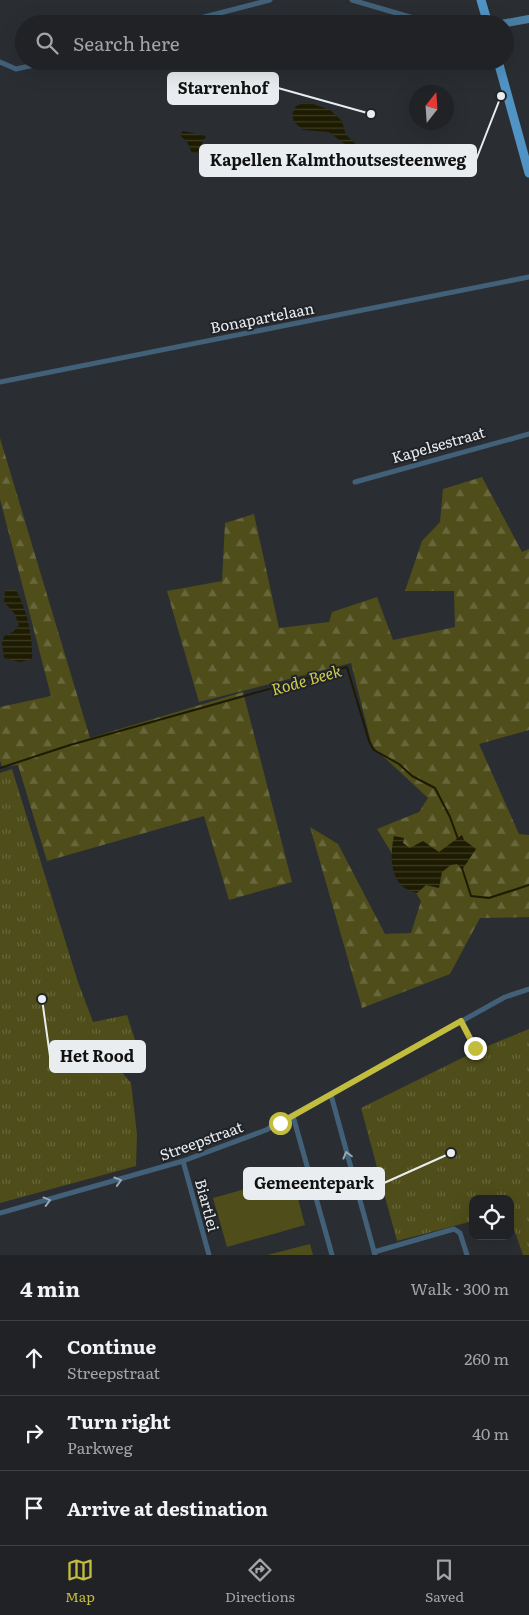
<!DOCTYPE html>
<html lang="en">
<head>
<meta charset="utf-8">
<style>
	:root { --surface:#202226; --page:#282a2e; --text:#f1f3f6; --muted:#a2a4a7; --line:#3d3f43; --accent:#c3bd3e }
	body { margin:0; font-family:Literata,serif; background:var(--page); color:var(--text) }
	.controls { position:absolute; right:15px; bottom:15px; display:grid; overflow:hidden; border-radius:10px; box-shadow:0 5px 20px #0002 }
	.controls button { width:45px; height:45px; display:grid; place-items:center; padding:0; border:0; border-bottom:1px solid var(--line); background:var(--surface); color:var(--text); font:25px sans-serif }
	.compass { position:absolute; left:409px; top:85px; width:45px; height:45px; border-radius:50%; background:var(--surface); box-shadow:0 5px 20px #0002; rotate:17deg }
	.stop { position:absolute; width:15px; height:15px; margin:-11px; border:4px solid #c3bd3e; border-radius:50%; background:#fff }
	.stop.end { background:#c3bd3e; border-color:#fff; box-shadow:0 1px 5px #0008 }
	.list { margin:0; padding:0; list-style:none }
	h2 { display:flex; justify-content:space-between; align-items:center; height:65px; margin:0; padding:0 20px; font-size:21px }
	h2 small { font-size:16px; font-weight:400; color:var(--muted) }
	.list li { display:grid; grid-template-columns:32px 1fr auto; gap:15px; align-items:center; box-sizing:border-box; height:75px; padding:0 20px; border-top:1px solid var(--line) }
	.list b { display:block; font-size:19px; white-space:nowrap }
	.list p { margin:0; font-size:16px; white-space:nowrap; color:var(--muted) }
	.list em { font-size:16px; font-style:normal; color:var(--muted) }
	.icon { flex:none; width:28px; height:28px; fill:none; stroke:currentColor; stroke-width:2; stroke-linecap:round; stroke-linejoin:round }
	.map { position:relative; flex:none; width:529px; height:1255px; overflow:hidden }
	.search { position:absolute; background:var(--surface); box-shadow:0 5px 20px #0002; left:15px; right:15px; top:15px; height:55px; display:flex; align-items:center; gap:12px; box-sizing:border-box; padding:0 18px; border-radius:28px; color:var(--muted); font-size:19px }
	.sheet { height:290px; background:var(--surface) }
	nav { display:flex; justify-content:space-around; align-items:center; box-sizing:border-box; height:70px; border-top:1px solid var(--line); background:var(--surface); font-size:14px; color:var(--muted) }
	nav a { display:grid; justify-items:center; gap:2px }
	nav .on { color:var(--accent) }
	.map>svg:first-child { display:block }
</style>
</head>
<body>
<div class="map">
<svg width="529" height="1255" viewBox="0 0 529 1255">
	<defs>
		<pattern id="forest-firs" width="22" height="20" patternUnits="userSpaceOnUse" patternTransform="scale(1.25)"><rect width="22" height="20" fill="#4f4d1a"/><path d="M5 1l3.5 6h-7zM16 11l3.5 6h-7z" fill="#68673c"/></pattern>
		<pattern id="park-tufts" width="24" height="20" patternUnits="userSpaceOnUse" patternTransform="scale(1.25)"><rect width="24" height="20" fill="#4f4d1a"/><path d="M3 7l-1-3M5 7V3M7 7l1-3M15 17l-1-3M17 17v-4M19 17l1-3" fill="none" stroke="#68673c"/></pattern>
		<pattern id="water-rules" width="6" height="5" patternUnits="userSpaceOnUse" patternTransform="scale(1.25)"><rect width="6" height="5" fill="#1d1b00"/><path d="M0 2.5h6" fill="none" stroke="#3e3c26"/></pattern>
	</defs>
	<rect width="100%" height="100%" fill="#2a2e32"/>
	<path fill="#4f4d1a" d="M292 1176 305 1225 227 1247 213 1198Z
		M310 1244 313 1255H267Z"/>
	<path fill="url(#forest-firs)" d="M0 438 90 738 243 692 292 882 229 900 204 816 47 861 18 765 2 767 0 760V707L51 696 0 499Z
		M482 477 522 552 529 549V730L479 744 519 834 529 835V917L480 918 450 974 362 1008 310 827 338 844 385 934 411 933 421 901 377 829 419 812 428 798 372 746 351 663 199 702 167 591 222 581 225 523 254 514 279 628 329 622 332 612 377 597 393 640 455 627 454 591H405L422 541 440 522 443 489Z"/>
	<path fill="url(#park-tufts)" d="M12 769 78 982 93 1022 127 1015 135 1040 111 1047 116 1065 131 1083 137 1134 136 1166 0 1203V773Z
		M529 1029V1255H523L510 1218V1199H473V1221L397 1241 361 1108 478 1050Z"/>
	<path fill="url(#water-rules)" d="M307 102 330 110 342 121 346 135 356 144 375 155 388 158H405L422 147 432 149 438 158 435 169 424 174 414 165 392 166 379 164 359 155 329 132 303 130 294 122 292 115 296 106Z
		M183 131 206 136 197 154 192 153 187 142 180 135Z
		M5 590H16C27 610 33 637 32 659L20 662 4 658 2 644 4 636 13 632 19 625 14 613 4 602Z
		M462 835 464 840 476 849 462 870 457 864 451 865 442 872 439 888 426 885 417 893C390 888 389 858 394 836L404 838 403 843 410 848 423 841 439 852Z"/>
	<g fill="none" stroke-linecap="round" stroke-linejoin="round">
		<path stroke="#1d1b00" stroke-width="2" d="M0 768 70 745 347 667 369 741 374 750 399 764 412 776 435 788 450 817 458 839
			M462 868 471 896 489 898 529 885"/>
		<path stroke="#426179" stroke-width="5" d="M352 0 434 24
			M177 24 270 0
			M0 62 16 69 53 61
			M0 382 529 277
			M355 482 529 434
			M461 1021 475 1048
			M331 1095 375 1255
			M293 1116 332 1255
			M183 1161 209 1255
			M0 1213 183 1161 266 1130 505 997 529 989
			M374 1252 454 1229 460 1233 467 1255"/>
		<path stroke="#4b7ea3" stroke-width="8" d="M501 24 529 19"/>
		<path stroke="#5093c4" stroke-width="9" d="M481 0 488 24
			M498 61 529 173"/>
	</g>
	<defs><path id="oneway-chevron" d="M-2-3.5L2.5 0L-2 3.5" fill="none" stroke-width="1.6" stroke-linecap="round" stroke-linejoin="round" transform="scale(1.25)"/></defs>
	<g stroke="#96a7b4">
		<use href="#oneway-chevron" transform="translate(347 1155) rotate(-105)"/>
		<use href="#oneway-chevron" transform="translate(118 1181) rotate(-17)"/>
		<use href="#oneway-chevron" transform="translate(47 1201) rotate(-15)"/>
	</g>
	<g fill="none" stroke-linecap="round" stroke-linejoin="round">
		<path stroke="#c3bd3e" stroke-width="6" d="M280 1123 461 1021 475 1048"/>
	</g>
	<g text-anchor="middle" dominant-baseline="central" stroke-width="4" stroke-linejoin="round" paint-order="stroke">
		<g font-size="15" fill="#eaedef" stroke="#202428">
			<text transform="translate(262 317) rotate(-11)">Bonapartelaan</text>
			<text transform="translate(438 444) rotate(-16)">Kapelsestraat</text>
			<text transform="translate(201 1140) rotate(-20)">Streepstraat</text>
			<text transform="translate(208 1205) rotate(75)">Biartlei</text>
		</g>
		<g font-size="16" font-style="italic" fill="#d3cd4b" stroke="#202428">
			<text transform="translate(306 679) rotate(-16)">Rode Beek</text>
		</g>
	</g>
	<path fill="none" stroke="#eaedef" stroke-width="2" d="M371 114L278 88M501 96L476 160M42 999L50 1056M451 1153L384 1183"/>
	<g fill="#eaedef" stroke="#202428" stroke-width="2">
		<circle cx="371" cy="114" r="5"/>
		<circle cx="501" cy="96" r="5"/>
		<circle cx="42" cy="999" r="5"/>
		<circle cx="451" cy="1153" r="5"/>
	</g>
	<g fill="#eaedef" stroke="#eaedef" stroke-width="2">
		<rect x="168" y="73" width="110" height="31" rx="5"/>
		<rect x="200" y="145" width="276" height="31" rx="5"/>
		<rect x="50" y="1041" width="95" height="31" rx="5"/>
		<rect x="244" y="1168" width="140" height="31" rx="5"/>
	</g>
	<g font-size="16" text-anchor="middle" font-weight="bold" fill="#111">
		<text x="223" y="94">Starrenhof</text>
		<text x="338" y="166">Kapellen Kalmthoutsesteenweg</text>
		<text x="97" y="1062">Het Rood</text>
		<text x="314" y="1189">Gemeentepark</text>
	</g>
</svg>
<div class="controls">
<button><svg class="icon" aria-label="locate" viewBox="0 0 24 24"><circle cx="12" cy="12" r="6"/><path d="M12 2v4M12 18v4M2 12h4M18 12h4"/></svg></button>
</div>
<svg class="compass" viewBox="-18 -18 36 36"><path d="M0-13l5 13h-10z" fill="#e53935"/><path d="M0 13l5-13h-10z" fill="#a2a4a7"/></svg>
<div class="stop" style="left:280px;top:1123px"></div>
<div class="stop end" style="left:475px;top:1048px"></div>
<div class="search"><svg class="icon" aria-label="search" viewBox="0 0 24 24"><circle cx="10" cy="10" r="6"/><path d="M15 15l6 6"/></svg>Search here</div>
</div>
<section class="sheet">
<h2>4 min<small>Walk · 300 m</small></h2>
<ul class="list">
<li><svg class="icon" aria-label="ahead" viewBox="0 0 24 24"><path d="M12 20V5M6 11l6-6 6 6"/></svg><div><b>Continue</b><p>Streepstraat</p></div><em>260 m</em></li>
<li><svg class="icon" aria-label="right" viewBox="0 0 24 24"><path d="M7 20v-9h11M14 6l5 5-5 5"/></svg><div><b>Turn right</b><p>Parkweg</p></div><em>40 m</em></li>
<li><svg class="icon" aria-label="arrive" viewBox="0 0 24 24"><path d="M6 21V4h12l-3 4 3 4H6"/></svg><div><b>Arrive at destination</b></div></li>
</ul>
</section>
<nav>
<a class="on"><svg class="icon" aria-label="map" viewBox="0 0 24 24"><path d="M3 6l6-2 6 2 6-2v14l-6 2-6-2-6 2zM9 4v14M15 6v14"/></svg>Map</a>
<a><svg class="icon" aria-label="directions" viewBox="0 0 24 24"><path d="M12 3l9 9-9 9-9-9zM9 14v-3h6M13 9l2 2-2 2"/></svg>Directions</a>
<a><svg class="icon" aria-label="saved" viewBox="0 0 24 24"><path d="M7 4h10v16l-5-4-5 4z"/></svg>Saved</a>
</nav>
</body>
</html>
